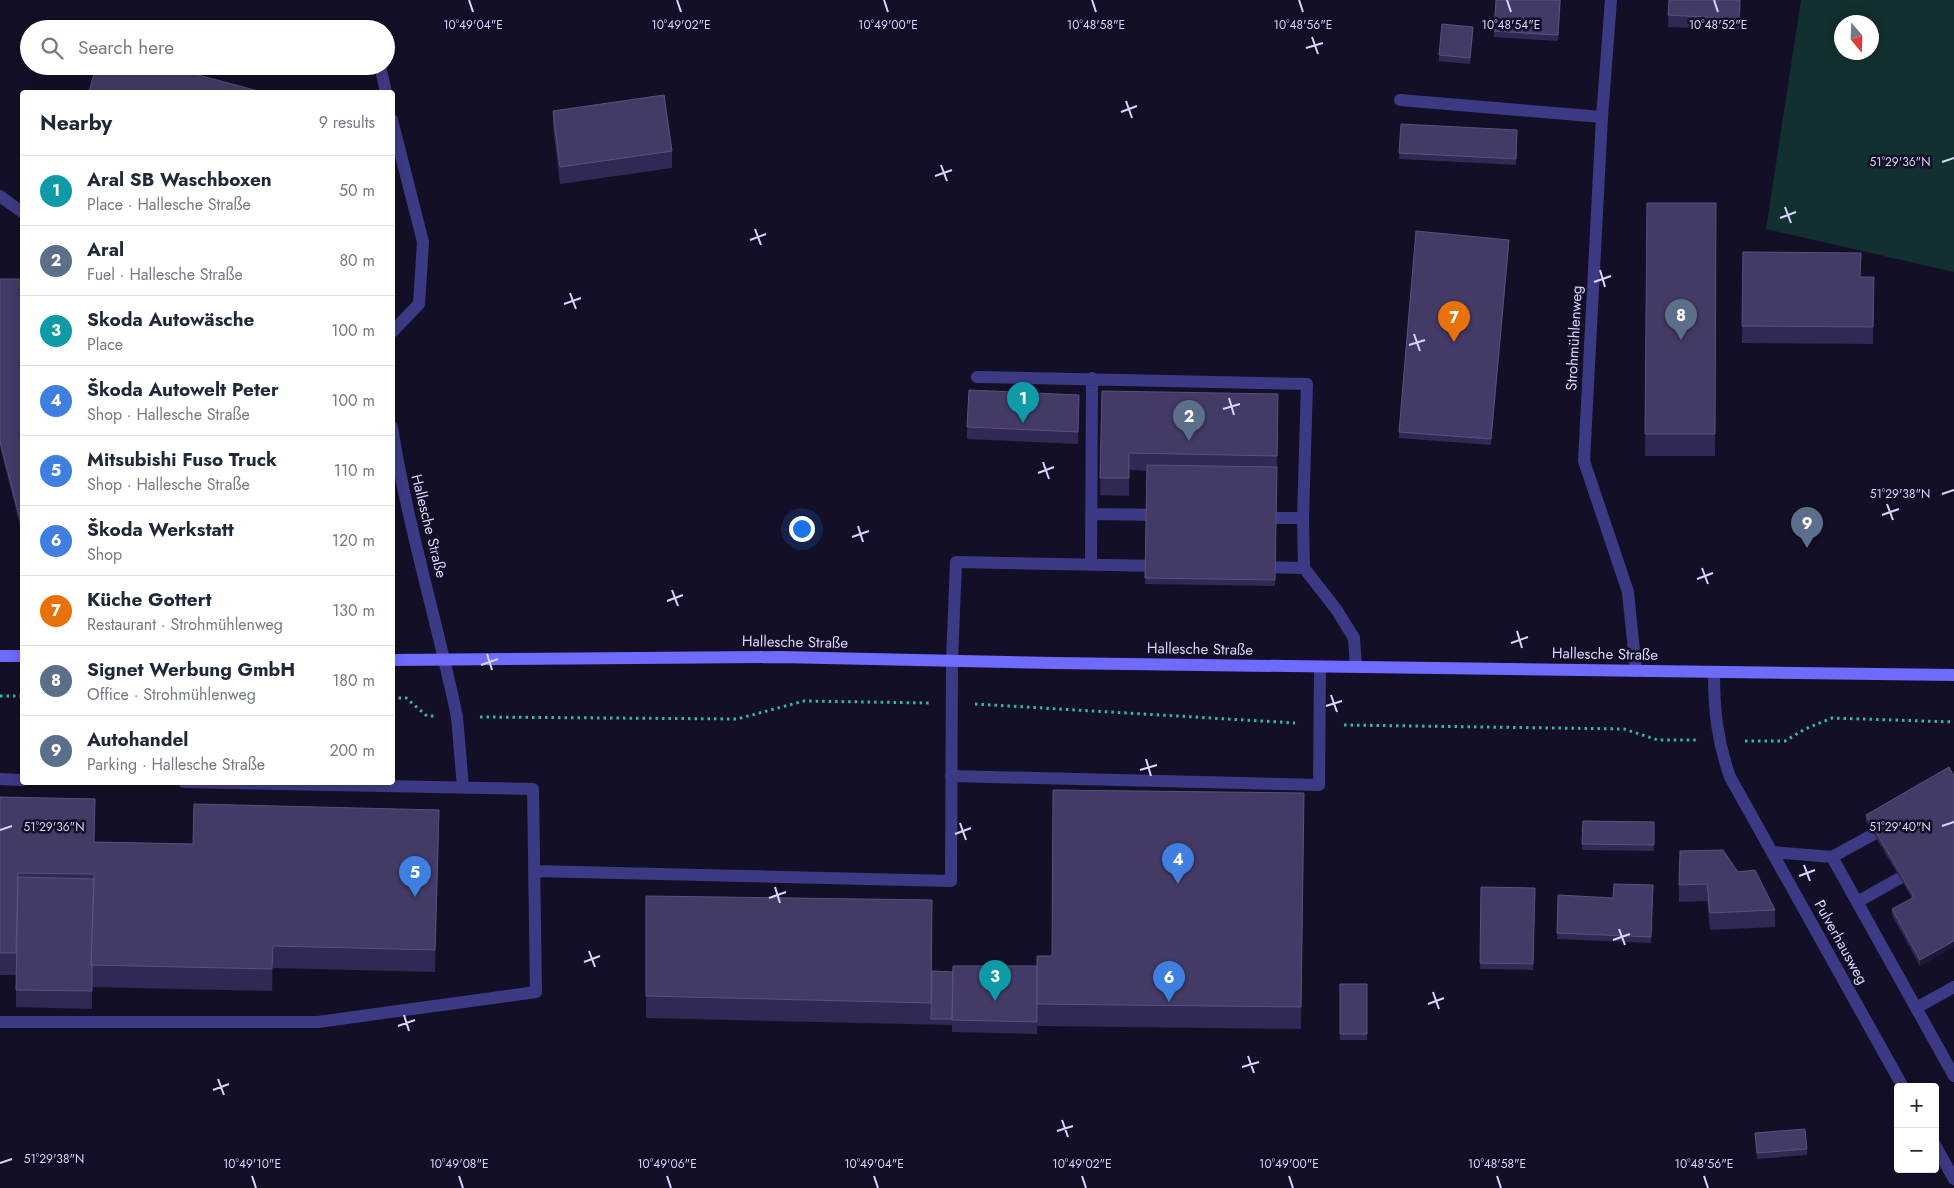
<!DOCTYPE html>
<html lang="en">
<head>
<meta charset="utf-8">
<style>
	:root { --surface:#fff; --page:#f6f6f7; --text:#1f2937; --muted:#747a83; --line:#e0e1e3; --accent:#117e91 }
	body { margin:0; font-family:Jost,sans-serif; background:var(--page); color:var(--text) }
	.controls { position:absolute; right:15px; bottom:15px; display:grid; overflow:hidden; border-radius:5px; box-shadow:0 2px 12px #0003 }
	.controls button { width:45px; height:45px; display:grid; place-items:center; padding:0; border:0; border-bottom:1px solid var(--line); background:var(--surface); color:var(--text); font:25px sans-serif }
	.compass { position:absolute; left:1834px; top:15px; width:45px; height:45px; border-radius:50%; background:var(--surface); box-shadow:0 2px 12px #0003; rotate:161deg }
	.you { position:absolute; left:801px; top:528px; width:18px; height:18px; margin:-12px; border:4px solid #fff; border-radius:50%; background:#1a73e8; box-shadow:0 0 0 8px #1a73e833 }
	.badge { display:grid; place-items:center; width:32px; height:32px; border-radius:50%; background:var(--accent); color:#fff; font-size:16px; font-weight:700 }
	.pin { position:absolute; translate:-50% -41px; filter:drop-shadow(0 1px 2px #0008) }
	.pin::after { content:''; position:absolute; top:26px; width:18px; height:15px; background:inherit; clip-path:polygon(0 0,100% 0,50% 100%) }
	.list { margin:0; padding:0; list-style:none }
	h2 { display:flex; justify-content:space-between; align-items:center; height:65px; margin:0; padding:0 20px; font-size:21px }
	h2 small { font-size:16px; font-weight:400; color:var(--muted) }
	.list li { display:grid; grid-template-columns:32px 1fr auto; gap:15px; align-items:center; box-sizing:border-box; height:70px; padding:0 20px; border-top:1px solid var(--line) }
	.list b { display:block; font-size:19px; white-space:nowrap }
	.list p { margin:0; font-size:16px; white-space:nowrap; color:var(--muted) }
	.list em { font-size:16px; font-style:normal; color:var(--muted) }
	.icon { flex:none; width:28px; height:28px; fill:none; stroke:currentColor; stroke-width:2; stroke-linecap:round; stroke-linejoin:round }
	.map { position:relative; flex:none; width:1954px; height:1188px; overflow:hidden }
	.search { position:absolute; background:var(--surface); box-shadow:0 2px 12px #0003; left:20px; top:20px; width:375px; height:55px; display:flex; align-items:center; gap:12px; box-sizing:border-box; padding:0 18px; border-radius:28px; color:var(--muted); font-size:19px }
	.panel { position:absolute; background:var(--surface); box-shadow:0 2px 12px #0003; left:20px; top:90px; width:375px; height:695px; border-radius:5px }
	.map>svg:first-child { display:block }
</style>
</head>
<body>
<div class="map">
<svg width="1954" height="1188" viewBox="0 0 1954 1188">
	<rect width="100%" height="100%" fill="#130f26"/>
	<path fill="#12302f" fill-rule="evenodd" d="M1801 0H1954V272L1766 229ZM1842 22H1872V52H1842Z"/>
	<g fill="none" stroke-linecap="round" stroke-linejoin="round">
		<path stroke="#2fb8b0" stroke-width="3" stroke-dasharray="2.5 4" stroke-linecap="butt" d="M0 696H22
			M392 698H406L427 716H434
			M975 704 1295 723
			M480 717 737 719 804 701 929 703
			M1344 725 1624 729 1658 740H1696
			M1745 741H1785L1805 729 1832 718 1954 722"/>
		<path stroke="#3d3a85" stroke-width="12" d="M1400 100 1602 117
			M977 377 1307 384 1303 518
			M1091 514 1163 515
			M1258 518H1303L1304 568
			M1091 565 1092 378
			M1259 567 1304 568 1336 609 1354 638 1356 667
			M457 717 463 787
			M951 776 1319 785 1320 667
			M0 779 22 780
			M1773 852 1832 857 1954 1076
			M1832 857 1874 834
			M534 871 951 881 952 661 956 562 1162 566
			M1857 902 1900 878
			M1916 1008 1954 987
			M0 1022H318L536 992 533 789 184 782"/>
		<path stroke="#3d3a85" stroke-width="12" d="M1611 0 1602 117 1584 461 1628 592 1636 671
			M371 26V29
			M380 66 386 92
			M392 120 423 242 419 304 392 332
			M0 196 22 212
			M392 427C407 524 437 620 457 717
			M1714 672C1714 710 1717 740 1730 777L1903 1087
			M1935 1145 1954 1179"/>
		<path stroke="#6f6bff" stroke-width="12" d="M0 656H22
			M392 660 780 657 1055 663 1954 675"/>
	</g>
	<path fill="#312854" d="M1561 0 1558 41 1494 37V31Z
		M1669 0H1741L1739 30 1668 27Z
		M1473 33 1470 64 1439 61V55Z
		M553 111 672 151V168L560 184 553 128Z
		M1517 130 1516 165 1399 159V153Z
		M1647 203H1716L1715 456H1645Z
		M1509 246 1491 445 1399 438V432Z
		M1743 252 1861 277H1874L1873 344 1742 343Z
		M0 279H22V533L0 447Z
		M1102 391 1278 411 1275 586 1145 584 1147 471 1129 470V496L1100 495Z
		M1079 407 1078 444 967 439V427Z
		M1954 776V947L1920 966 1892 915V909L1912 898 1866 821V815Z
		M1304 793 1301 1029 1037 1026V1034L952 1032V1025L646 1018V896L932 900 931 1012 953 972 1037 966Z
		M0 797 95 842 193 844 439 832 435 972 273 968 272 991 92 987V1009L16 1007V975H0Z
		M1583 821 1654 822V851L1582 850Z
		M1738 872 1775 910V927L1710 930 1707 901 1679 902V885Z
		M1653 885 1651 943 1557 939 1558 895 1613 898Z
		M1481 887 1535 888 1533 970 1480 969Z
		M1340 984H1367V1040H1340Z
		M1755 1133 1807 1149V1155L1757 1159Z"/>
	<path fill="#1d163a" d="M1740 0H1741L1739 30V19Z
		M1509 240V246L1491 445V439Z
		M439 810V832L435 972V950Z
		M1954 941V947L1920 966V960Z
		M273 946V968L272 991V969Z"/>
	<path fill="#433a66" stroke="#5a527e" d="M1496 0H1560L1558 35 1494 31Z
		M1669 0H1740L1739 19 1668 15Z
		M1442 24 1473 27 1470 58 1439 55Z
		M96 66H164L262 92H89Z
		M664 95 672 151 560 167 553 111Z
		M1401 124 1517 130 1516 159 1399 153Z
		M1647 203H1716L1715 434H1645Z
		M1416 231 1509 240 1491 439 1399 432Z
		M1743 252 1861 253 1860 277H1874L1873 327 1742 326Z
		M0 279H22V527L0 441Z
		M969 390 1079 395 1078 432 967 427Z
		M1102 391 1278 394 1277 456 1129 453V478H1100Z
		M1147 465 1277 467 1275 580 1145 578Z
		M1949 767 1954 776V941L1920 960 1892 909 1914 897 1866 815Z
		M1053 790 1304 793 1301 1007 1037 1004V956H1052Z
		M0 797 95 799 94 842 193 844 194 804 439 810 435 950 273 946 272 969 91 965 94 874 18 873 16 953H0Z
		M1583 821 1654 822V845L1582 844Z
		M1723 850 1738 872 1755 870 1775 910 1710 913 1707 884 1679 885 1680 851Z
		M18 877 94 879 91 965H92V991L16 990Z
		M1614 884 1653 885 1651 937 1557 933 1558 895 1613 898Z
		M1481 887 1535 888 1533 964 1480 963Z
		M646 896 932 900 931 1003 646 996Z
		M953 966H1037V1022L952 1020Z
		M932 971 953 972 952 1019H931Z
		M1340 984H1367V1034H1340Z
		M1805 1129 1807 1149 1757 1153 1755 1133Z"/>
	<path fill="none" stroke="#d9d4ff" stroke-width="2" d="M469 0 473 12M677 0 681 12M884 0 888 12M1092 0 1096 12M1299 0 1303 12M1507 0 1511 12M1714 0 1718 12M1312 37 1318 54M1306 48 1323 43M1126 101 1132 118M1121 112 1137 106M1942 162 1954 158M941 165 947 181M935 176 952 170M1785 207 1791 223M1780 218 1796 212M755 229 761 245M750 240 766 234M1600 270 1605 287M1594 282 1611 276M570 293 576 309M564 304 581 298M1414 334 1420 351M1409 345 1425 340M1229 398 1234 415M1223 409 1240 404M1043 462 1049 479M1038 473 1054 467M1942 494 1954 490M1887 504 1893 520M1882 515 1899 509M858 526 863 542M852 537 869 531M1702 568 1708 584M1697 579 1713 573M672 590 678 606M667 601 683 595M1517 631 1522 648M1511 643 1528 637M487 654 492 670M481 665 498 659M1331 695 1337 712M1326 706 1342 701M1146 759 1151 776M1140 770 1157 765M960 823 966 840M1942 826 1954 822M0 830 12 826M955 834 971 828M1804 865 1810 881M1799 876 1815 870M775 887 780 903M769 898 786 892M1619 929 1625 945M1613 940 1630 934M589 951 595 967M584 962 600 956M1433 992 1439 1009M1428 1004 1444 998M404 1015 409 1031M398 1026 415 1020M1248 1056 1254 1073M1242 1067 1259 1062M218 1079 224 1095M213 1090 229 1084M1062 1120 1068 1137M1057 1131 1073 1126M0 1163 12 1159M252 1176 256 1188M459 1176 463 1188M667 1176 671 1188M874 1176 878 1188M1082 1176 1086 1188M1289 1176 1293 1188M1497 1176 1501 1188M1704 1176 1708 1188"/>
	<g text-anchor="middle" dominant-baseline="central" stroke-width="5" stroke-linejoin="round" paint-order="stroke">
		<g font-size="15" fill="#d9d4ff" stroke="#130f26">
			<text transform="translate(1574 338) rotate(-87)">Strohmühlenweg</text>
			<text transform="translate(429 526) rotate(76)">Hallesche Straße</text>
			<text transform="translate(795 642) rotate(1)">Hallesche Straße</text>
			<text transform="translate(1200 649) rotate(1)">Hallesche Straße</text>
			<text transform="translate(1605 654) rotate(1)">Hallesche Straße</text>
			<text transform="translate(1841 942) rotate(61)">Pulverhausweg</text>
		</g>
	</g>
	<g font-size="12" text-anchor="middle" fill="#d9d4ff" stroke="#130f26" stroke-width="5" stroke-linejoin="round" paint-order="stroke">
		<text x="473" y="29">10°49'04"E</text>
		<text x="681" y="29">10°49'02"E</text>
		<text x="888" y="29">10°49'00"E</text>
		<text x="1096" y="29">10°48'58"E</text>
		<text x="1303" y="29">10°48'56"E</text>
		<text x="1511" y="29">10°48'54"E</text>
		<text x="1718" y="29">10°48'52"E</text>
		<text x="1900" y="166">51°29'36"N</text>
		<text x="1900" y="498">51°29'38"N</text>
		<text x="54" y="831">51°29'36"N</text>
		<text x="1900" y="831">51°29'40"N</text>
		<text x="54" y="1163">51°29'38"N</text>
		<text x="252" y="1168">10°49'10"E</text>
		<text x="459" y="1168">10°49'08"E</text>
		<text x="667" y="1168">10°49'06"E</text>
		<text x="874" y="1168">10°49'04"E</text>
		<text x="1082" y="1168">10°49'02"E</text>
		<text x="1289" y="1168">10°49'00"E</text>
		<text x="1497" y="1168">10°48'58"E</text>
		<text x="1704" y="1168">10°48'56"E</text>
	</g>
</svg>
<div class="controls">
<button>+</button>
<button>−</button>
</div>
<svg class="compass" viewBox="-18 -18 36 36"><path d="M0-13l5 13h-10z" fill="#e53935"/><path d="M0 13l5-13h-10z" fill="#747a83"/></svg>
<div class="you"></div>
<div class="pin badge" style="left:1023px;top:423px;background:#0f9aa8">1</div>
<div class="pin badge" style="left:1189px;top:441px;background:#5c6f8a">2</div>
<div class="pin badge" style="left:995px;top:1001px;background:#0f9aa8">3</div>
<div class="pin badge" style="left:1178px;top:884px;background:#3f7fe0">4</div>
<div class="pin badge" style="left:415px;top:897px;background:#3f7fe0">5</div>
<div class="pin badge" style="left:1169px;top:1002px;background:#3f7fe0">6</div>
<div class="pin badge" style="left:1454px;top:342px;background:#e8710a">7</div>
<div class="pin badge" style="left:1681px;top:340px;background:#5c6f8a">8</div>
<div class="pin badge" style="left:1807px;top:548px;background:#5c6f8a">9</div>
<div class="search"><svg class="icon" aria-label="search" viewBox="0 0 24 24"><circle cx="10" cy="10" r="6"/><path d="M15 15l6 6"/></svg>Search here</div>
<section class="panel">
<h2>Nearby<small>9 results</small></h2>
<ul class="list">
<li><span class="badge" style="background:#0f9aa8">1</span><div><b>Aral SB Waschboxen</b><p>Place · Hallesche Straße</p></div><em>50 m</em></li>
<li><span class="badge" style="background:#5c6f8a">2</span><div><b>Aral</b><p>Fuel · Hallesche Straße</p></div><em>80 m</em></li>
<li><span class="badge" style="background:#0f9aa8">3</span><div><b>Skoda Autowäsche</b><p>Place</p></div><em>100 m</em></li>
<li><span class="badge" style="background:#3f7fe0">4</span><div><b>Škoda Autowelt Peter</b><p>Shop · Hallesche Straße</p></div><em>100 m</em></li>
<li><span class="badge" style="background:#3f7fe0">5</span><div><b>Mitsubishi Fuso Truck</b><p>Shop · Hallesche Straße</p></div><em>110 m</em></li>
<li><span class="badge" style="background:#3f7fe0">6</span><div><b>Škoda Werkstatt</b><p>Shop</p></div><em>120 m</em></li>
<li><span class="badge" style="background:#e8710a">7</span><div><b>Küche Gottert</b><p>Restaurant · Strohmühlenweg</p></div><em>130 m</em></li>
<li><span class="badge" style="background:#5c6f8a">8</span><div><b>Signet Werbung GmbH</b><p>Office · Strohmühlenweg</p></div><em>180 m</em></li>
<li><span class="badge" style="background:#5c6f8a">9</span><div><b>Autohandel</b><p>Parking · Hallesche Straße</p></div><em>200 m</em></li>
</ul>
</section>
</div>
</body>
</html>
